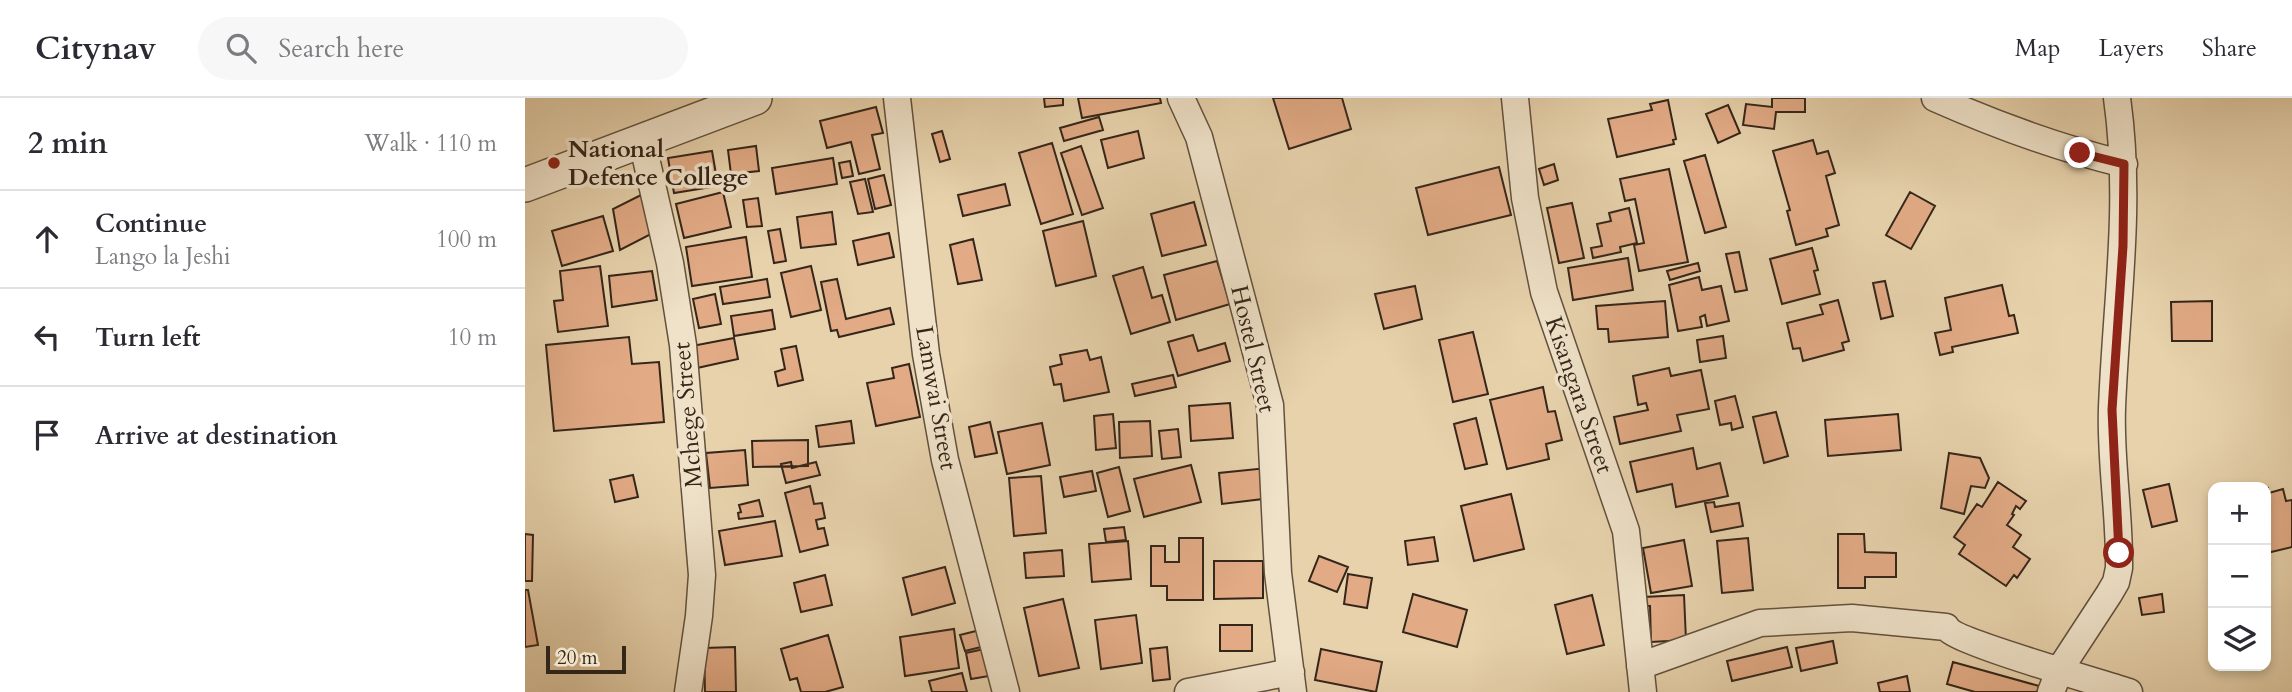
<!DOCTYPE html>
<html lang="en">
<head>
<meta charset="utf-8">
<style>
	:root { --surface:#fff; --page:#f7f7f7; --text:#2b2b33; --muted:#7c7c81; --line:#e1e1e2 }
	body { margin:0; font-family:Cardo,serif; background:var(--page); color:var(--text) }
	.controls { position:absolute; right:21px; bottom:21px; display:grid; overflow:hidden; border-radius:14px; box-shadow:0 4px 10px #0003 }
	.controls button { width:63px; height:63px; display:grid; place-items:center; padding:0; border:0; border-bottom:2px solid var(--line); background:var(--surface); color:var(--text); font:35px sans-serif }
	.scale { position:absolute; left:21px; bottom:18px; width:80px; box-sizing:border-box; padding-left:7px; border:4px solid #35261a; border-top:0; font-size:19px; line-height:24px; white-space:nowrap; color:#35261a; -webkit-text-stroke:5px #efe2c9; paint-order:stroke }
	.stop { position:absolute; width:21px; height:21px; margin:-16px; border:5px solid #8f2418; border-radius:50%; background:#fff }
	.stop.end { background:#8f2418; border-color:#fff; box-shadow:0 2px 7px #0008 }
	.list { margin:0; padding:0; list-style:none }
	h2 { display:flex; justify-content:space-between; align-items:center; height:91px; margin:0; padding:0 28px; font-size:30px }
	h2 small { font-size:23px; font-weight:400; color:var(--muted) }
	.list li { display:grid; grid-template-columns:46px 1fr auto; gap:21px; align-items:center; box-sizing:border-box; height:98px; padding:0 28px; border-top:2px solid var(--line) }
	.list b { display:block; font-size:26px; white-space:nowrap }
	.list p { margin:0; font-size:23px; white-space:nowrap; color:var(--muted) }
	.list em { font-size:23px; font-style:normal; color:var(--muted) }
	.icon { flex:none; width:38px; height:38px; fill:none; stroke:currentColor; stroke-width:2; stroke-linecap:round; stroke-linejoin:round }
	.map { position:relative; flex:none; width:1767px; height:594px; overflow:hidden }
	header { display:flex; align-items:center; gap:42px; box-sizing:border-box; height:98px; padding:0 35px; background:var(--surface); border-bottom:2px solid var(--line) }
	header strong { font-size:33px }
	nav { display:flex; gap:38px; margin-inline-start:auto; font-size:24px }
	.search { width:490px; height:63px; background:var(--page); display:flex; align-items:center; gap:18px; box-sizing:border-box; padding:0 24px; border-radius:38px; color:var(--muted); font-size:26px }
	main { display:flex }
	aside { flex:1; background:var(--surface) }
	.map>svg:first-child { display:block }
</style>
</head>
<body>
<header>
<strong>Citynav</strong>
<div class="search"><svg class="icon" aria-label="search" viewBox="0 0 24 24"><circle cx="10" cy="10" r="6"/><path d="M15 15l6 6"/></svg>Search here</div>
<nav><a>Map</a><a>Layers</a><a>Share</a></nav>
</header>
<main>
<aside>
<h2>2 min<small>Walk · 110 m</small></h2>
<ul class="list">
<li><svg class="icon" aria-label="ahead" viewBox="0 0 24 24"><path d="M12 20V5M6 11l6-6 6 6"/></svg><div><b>Continue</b><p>Lango la Jeshi</p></div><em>100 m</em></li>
<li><svg class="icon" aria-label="left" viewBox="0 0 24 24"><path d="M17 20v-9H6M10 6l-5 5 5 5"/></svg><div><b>Turn left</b></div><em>10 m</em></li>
<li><svg class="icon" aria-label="arrive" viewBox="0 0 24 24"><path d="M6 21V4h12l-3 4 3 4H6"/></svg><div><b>Arrive at destination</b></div></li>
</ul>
</aside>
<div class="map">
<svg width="1767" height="594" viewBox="0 0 1767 594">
	<rect width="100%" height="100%" fill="#e7d2ac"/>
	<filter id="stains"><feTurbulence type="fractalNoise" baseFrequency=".00286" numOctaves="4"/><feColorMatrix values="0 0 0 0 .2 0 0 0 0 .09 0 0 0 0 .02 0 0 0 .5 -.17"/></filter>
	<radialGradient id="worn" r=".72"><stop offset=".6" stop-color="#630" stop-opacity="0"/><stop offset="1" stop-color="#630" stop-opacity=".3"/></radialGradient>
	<path fill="#e2ab86" stroke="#35261a" stroke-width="2" d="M519 0H538V7L520 9Z
		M553 0H635L636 5 557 20Z
		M748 0H817L826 31 764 51Z
		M1247 0H1280V14H1251L1249 31 1218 27 1221 6 1247 9Z
		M1143 2 1151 41 1148 42 1149 46 1092 59 1083 21 1127 12 1125 6Z
		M1203 7 1215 35 1193 45 1181 16Z
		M351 9 358 35 347 37 355 71 334 76 326 44 302 50 295 23Z
		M574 19 578 32 539 43 535 30Z
		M417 33 425 61 415 64 407 36Z
		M613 33 619 60 583 70 576 42Z
		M1288 42 1292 56 1303 53 1310 75 1301 78 1314 127 1301 131 1303 138 1271 147 1262 113 1265 112 1248 53Z
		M527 45 548 116 516 126 494 55Z
		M231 48 234 73 206 76 203 52Z
		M556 48 578 110 557 117 536 55Z
		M187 53 193 88 149 95 143 60Z
		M1180 57 1201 129 1180 135 1159 63Z
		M308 60 312 86 251 96 247 70Z
		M325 63 328 78 317 80 314 65Z
		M1029 66 1033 82 1019 87 1014 71Z
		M974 69 986 117 903 137 891 90Z
		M1144 71 1163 164 1114 173 1109 147 1119 145 1110 101 1100 103 1095 81Z
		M359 77 366 107 350 111 343 81Z
		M340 81 348 114 333 116 325 84Z
		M480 86 485 107 438 118 433 97Z
		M198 94 206 129 159 140 151 106Z
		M1385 94 1410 108 1386 151 1361 137Z
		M118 96 128 135 95 152 88 111Z
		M233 100 237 128 222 129 218 102Z
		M669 104 681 147 637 158 626 116Z
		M1047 105 1059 160 1034 165 1022 110Z
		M1104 110 1112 145 1095 149 1096 154 1068 160 1066 150 1077 148 1072 126 1086 123 1084 115Z
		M307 114 311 146 276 150 272 119Z
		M78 118 88 153 37 168 27 133Z
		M558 123 571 178 531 188 518 133Z
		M255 131 261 163 249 165 243 133Z
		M364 135 369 159 333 167 328 143Z
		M221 139 227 179 167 188 161 149Z
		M448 141 457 182 433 186 425 147Z
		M1287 150 1293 172 1289 173 1295 196 1257 206 1245 161Z
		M1214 154 1222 192 1210 194 1201 156Z
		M1103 160 1108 192 1048 202 1043 170Z
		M692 163 705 206 651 222 639 177Z
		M1173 165 1175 173 1145 182 1142 173Z
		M75 168 83 228 33 234 29 203 38 202 35 173Z
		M286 168 296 212 266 219 256 175Z
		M618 169 627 200 637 197 645 224 606 236 588 178Z
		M127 173 132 202 87 209 84 178Z
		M1174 179 1177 192 1196 188 1204 223 1182 228 1180 217 1175 219 1177 229 1153 233 1144 187Z
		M242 181 245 199 198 206 195 189Z
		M312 181 321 221 365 210 369 226 314 239 312 232 306 233 296 184Z
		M1360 183 1368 218 1356 221 1348 185Z
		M1477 187 1484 218 1489 217 1493 235 1427 249 1428 254 1415 257 1410 235 1426 232 1420 200Z
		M890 188 897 221 859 231 850 196Z
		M190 196 196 226 174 230 168 201Z
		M1313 202 1324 243 1317 245 1319 252 1278 263 1275 250 1268 251 1262 225 1298 216 1295 207Z
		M1140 203 1143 239 1084 244 1083 231H1073L1071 208Z
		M1687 203V243H1647L1646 204Z
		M247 212 250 231 209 238 206 218Z
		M948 234 963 296 928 304 914 242Z
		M668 237 673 253 700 245 705 263 653 278 643 244Z
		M1198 238 1201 260 1175 264 1172 242Z
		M104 239 107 266 134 264 139 324 29 333 21 247Z
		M209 240 213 261 172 270 167 248Z
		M271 248 278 282 253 288 250 274 260 271 256 251Z
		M562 252 565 262 576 259 584 294 539 303 536 286 529 287 525 269 537 266 535 257Z
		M384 266 395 319 351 328 342 285 369 280 367 270Z
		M1144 270 1146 278 1176 272 1184 311 1152 317 1156 333 1095 346 1089 319 1123 312 1121 305 1113 307 1108 278Z
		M648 277 651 289 610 298 607 286Z
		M1018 289 1023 314 1030 313 1037 342 1021 346 1024 361 982 371 965 302Z
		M1210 298 1218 329 1207 332 1206 325 1195 327 1190 303Z
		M705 305 708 340 666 343 664 308Z
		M1251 314 1263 358 1239 365 1228 319Z
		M588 316 591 350 571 352 569 318Z
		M1373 316 1376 352 1303 358 1300 322Z
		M951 320 962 366 940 371 929 326Z
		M326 323 329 345 294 349 291 328Z
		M625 323 627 358 595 360 594 324Z
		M465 324 472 355 450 359 444 329Z
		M517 325 525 367 482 376 473 334Z
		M653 331 656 359 637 361 634 333Z
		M283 342V368L228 369 227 343Z
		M1168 350 1172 371 1195 365 1203 398 1151 409 1147 386 1112 394 1105 364Z
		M220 352 223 387 185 390 181 355Z
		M1424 355 1455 360 1464 380 1460 390 1446 388 1439 416 1416 410Z
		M266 364 267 370 291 364 295 377 261 385 256 366Z
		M666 367 676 404 619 419 609 381Z
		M594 369 605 413 583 419 572 375Z
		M742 370 746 400 697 406 694 375Z
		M567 373 571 393 539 399 535 379Z
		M108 377 113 399 90 404 85 382Z
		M516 378 521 435 489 438 484 380Z
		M1473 384 1501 403 1495 411 1491 408 1487 416 1489 417 1482 427 1496 437 1488 449 1505 461 1492 480 1489 477 1481 488 1434 456 1440 447 1429 439 1452 406 1457 409Z
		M1644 386 1652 423 1627 429 1618 392Z
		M285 388 289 406 297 405 300 420 291 422 293 431 299 430 303 447 275 454 260 395Z
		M1743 390 1744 395 1758 391 1761 403 1767 402V449L1742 455 1745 465 1741 466V391Z
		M986 396 999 451 949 463 936 408Z
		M234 402 238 418 214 421 213 415 216 414 214 407Z
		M1189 404 1190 409 1214 405 1218 428 1186 434 1180 405Z
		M250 423 257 458 200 467 194 433Z
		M599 429 601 442 581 444 579 431Z
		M0 436 8 437 7 483H0Z
		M1313 436H1339L1340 454 1371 455V479H1340V490H1313Z
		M909 439 913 463 883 467 880 443Z
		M654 440H678V502H642V488H626V448H640V464H654Z
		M1223 440 1228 492 1197 495 1192 443Z
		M1159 442 1167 488 1126 495 1118 450Z
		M603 443 606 481 567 484 564 446Z
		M537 452 539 478 501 480 499 455Z
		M794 458 823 469 812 494 784 483Z
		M689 463H738V500L689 501Z
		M420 469 430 505 387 517 378 480Z
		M823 476 847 480 842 510 819 506Z
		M300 477 307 507 276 514 269 485Z
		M0 492H3L13 547 0 549Z
		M888 496 942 512 932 549 878 534Z
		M1637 496 1639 514 1617 517 1614 500Z
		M1067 497 1079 547 1042 556 1030 507Z
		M1159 497 1161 542 1126 544 1125 508H1118V499Z
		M538 501 554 570 514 578 499 510Z
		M611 517 617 565 576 571 570 522Z
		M695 527H727V553H695Z
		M429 531 434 570 380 578 375 539Z
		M455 532 460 548 440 553 435 537Z
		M303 537 318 589 300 594H276L272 580 265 582 256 551Z
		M1308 543 1312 565 1276 573 1271 550Z
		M210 549 211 594H180L179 550Z
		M642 549 645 581 628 583 625 551Z
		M1262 549 1267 569 1207 583 1202 563Z
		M459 551 464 578 446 581 441 555Z
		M796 551 857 564 851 594 790 582Z
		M1428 564 1514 588 1512 594H1450L1422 586Z
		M437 575 442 594H407L404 583Z
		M1382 578 1385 594H1355L1353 585Z"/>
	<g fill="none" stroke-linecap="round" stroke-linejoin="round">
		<g stroke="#62513e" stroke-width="29">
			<path id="minor" d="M372 0 401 256 420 362 481 594
				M656 0 674 39 745 307 753 475 768 594
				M990 0 1000 100 1019 194 1101 433 1118 594
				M1410 0C1471 27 1534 50 1599 66
				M117 43 145 165 158 247 177 477 174 518 163 594
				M1115 568 1235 525 1327 520 1421 529C1430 544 1577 585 1604 594
				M663 594 766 574
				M1526 594 1535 571 1584 496 1591 484 1594 470C1595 417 1585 363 1587 310 1591 205 1607 106 1592 0"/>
		</g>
		<g stroke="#62513e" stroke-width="36">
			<path id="tertiary" d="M0 87 230 0"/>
		</g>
		<use href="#minor" stroke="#efe2c9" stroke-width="26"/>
		<use href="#tertiary" stroke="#efe2c9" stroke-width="33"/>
	</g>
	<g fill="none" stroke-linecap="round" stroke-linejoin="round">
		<path stroke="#8f2418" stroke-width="9" d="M1555 55 1599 66 1598 148 1587 312 1594 455"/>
	</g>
	<circle fill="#8f2418" stroke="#efe2c9" stroke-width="2.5" cx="29" cy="65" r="7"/>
	<g text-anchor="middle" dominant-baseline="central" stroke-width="7" stroke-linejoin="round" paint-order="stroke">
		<g font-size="24" font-weight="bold" fill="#35261a" stroke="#efe2c9" text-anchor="start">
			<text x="43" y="51">National<tspan x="43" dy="28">Defence College</tspan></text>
		</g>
		<g font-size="24" fill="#35261a" stroke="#efe2c9">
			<text transform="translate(728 251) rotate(77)">Hostel Street</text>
			<text transform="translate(1054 297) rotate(71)">Kisangara Street</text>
			<text transform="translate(411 300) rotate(80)">Lamwai Street</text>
			<text transform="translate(163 317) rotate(-95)">Mchege Street</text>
		</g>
	</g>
	<rect width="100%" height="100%" filter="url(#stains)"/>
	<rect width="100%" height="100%" fill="url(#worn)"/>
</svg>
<div class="controls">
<button>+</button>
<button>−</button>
<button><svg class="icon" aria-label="layers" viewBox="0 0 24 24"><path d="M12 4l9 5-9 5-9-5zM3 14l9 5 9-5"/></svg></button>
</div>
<div class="scale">20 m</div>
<div class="stop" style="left:1594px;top:455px"></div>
<div class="stop end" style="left:1555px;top:55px"></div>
</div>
</main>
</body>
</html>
